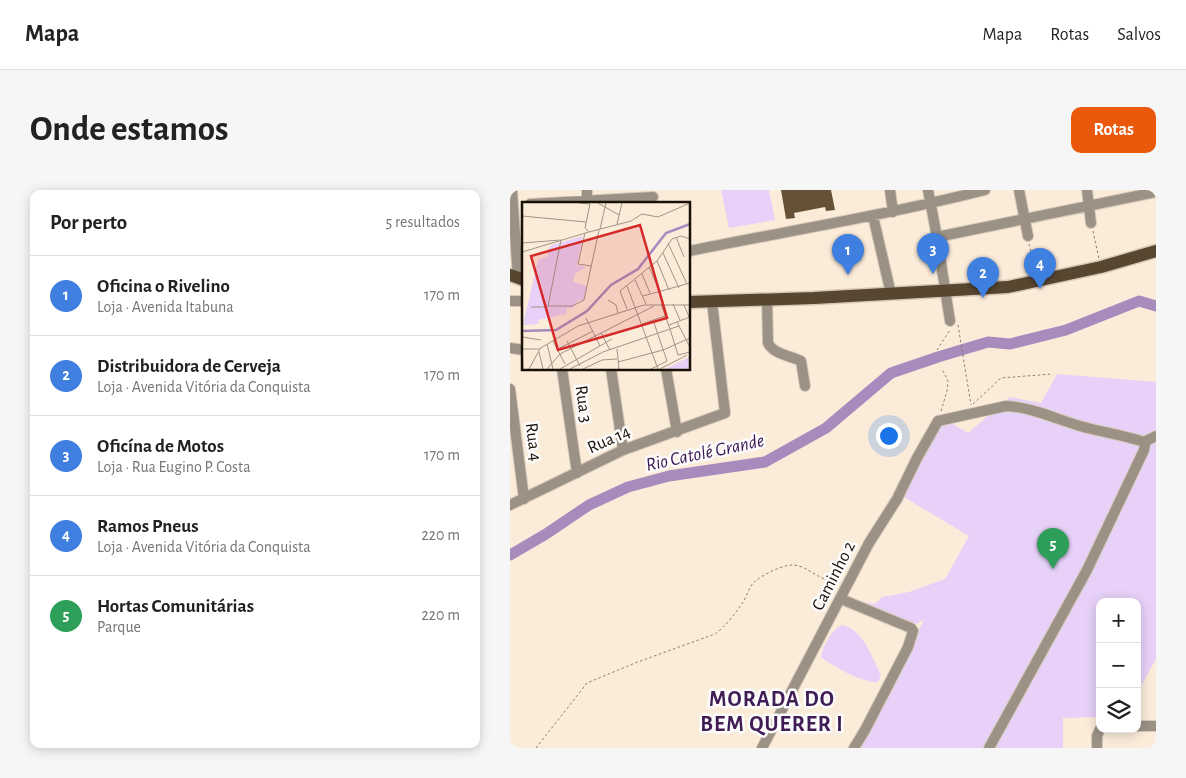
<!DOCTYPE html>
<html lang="pt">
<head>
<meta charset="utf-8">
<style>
	:root { --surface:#fff; --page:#f6f6f6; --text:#222; --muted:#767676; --line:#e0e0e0; --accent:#ea580c }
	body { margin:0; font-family:"Alegreya Sans",sans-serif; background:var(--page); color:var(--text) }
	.controls { position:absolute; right:15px; bottom:15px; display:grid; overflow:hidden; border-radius:10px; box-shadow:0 2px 12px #0003 }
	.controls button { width:45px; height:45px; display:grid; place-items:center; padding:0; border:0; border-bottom:1px solid var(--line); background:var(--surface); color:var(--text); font:25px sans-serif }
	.you { position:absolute; left:378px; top:245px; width:18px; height:18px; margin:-12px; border:4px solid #fff; border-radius:50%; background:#1a73e8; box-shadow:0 0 0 8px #1a73e833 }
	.badge { display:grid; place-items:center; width:32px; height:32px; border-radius:50%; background:var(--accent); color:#fff; font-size:16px; font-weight:700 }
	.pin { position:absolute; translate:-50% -41px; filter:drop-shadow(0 1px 2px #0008) }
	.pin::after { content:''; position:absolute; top:26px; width:18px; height:15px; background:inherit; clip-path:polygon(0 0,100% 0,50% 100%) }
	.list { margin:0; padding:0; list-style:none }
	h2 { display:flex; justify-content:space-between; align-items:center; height:65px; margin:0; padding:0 20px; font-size:21px }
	h2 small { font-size:16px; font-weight:400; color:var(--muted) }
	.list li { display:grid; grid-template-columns:32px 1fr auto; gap:15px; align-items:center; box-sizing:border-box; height:80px; padding:0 20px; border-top:1px solid var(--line) }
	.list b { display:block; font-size:19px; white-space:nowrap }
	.list p { margin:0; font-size:16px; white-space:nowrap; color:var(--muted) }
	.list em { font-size:16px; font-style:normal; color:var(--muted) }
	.icon { flex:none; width:28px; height:28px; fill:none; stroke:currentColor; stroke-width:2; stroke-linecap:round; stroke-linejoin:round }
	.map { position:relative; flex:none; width:646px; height:558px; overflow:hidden; border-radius:10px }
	header { display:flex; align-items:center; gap:30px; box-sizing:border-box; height:70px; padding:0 25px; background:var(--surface); border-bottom:1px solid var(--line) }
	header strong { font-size:24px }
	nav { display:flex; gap:28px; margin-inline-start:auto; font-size:18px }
	.intro { display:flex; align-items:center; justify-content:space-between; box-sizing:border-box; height:120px; padding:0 30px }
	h1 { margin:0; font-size:35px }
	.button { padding:12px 22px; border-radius:10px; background:var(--accent); color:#fff; font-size:18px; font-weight:700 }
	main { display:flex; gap:30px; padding:0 30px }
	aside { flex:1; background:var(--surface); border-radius:10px; box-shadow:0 2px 12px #0003 }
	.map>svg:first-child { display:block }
</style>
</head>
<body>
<header>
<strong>Mapa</strong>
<nav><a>Mapa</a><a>Rotas</a><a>Salvos</a></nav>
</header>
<div class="intro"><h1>Onde estamos</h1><a class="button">Rotas</a></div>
<main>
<aside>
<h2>Por perto<small>5 resultados</small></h2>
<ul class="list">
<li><span class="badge" style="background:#3f7fe0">1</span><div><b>Oficina o Rivelino</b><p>Loja · Avenida Itabuna</p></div><em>170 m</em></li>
<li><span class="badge" style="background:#3f7fe0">2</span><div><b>Distribuidora de Cerveja</b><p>Loja · Avenida Vitória da Conquista</p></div><em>170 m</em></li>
<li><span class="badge" style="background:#3f7fe0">3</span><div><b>Oficína de Motos</b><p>Loja · Rua Eugino P. Costa</p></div><em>170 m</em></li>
<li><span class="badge" style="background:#3f7fe0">4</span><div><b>Ramos Pneus</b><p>Loja · Avenida Vitória da Conquista</p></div><em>220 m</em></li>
<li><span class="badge" style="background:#2e9e5b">5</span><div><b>Hortas Comunitárias</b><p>Parque</p></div><em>220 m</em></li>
</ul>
</aside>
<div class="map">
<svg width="646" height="558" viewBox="0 0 646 558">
	<rect width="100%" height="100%" fill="#fbecda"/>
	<path fill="#e7d1f8" d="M211 0H259L265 30 219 38Z
		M547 184 646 192V469L627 503V412H590V527L553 528V558H345L414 430 398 438 352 412 365 414 372 407 399 402 435 389 459 346 387 303 426 224 458 243 500 207 531 213Z
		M332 435C353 439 362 467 371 485L368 492C354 494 322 476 311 467 313 455 321 441 332 435Z"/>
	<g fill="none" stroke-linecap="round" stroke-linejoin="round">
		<path stroke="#a88bbd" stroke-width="11" d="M0 365 36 344 79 315 118 297 159 286 255 272 316 238 381 183 428 167 478 152 500 154 556 140 629 111 646 116"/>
	</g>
	<path fill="#655136" d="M271 0H321L325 20 316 21 315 17 284 23 285 28 276 29Z"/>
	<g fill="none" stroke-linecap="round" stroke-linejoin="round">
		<g stroke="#d7c9b8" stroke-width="12">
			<path id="minor" d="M2 0 8 88
				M77 0V12
				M380 0 383 22
				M418 0 427 47 440 131
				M509 0 518 46
				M577 0 581 33
				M20 14 143 7
				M363 26 381 104
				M427 47 646 2
				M179 61C278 41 377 25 475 0
				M257 109 258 153C263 164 281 166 291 171L295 196
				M0 111H14
				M0 158 14 160
				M52 179 67 283
				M101 179 113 260
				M156 179 167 242
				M0 199 14 309
				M634 252 646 246
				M0 315 113 260 215 223 202 112
				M331 409 401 438 403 441 398 457 355 540 344 558
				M627 536H646
				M252 558 359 353 387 309 407 268 428 231 496 216C521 217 546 229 570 236 591 242 613 245 634 252L635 255 634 260 577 380 479 558
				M587 558V546L590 539"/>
		</g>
		<g stroke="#d7c9b8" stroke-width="15">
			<path id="major" d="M0 85 14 90
				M179 112 304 108 498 97 591 77 646 61"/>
		</g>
		<path stroke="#897e6f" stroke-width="1" stroke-dasharray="2.5 2.5" stroke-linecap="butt" d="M583 41 589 69
			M519 54 526 81
			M448 135 461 215
			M427 160 440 140
			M463 214 491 188 542 184
			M431 221 437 201 438 191 432 179
			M26 558 77 493 125 473 205 444C216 436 225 424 233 412 237 406 239 397 244 392 253 385 271 375 283 375 301 376 310 395 330 389"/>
		<use href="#minor" stroke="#9b9185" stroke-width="10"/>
		<use href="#major" stroke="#574630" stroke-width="12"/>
	</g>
	<g text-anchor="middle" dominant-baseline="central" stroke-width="5" stroke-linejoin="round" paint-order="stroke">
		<g font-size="18" fill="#191106" stroke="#fcfcfc">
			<text transform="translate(73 214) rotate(82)">Rua 3</text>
			<text transform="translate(99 250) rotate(-24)">Rua 14</text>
			<text transform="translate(23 252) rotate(83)">Rua 4</text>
			<text transform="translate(324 386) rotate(-63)">Caminho 2</text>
		</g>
		<g font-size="19" font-style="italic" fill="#3b1451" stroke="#fcfcfc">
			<text transform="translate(195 263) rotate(-12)">Rio Catolé Grande</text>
		</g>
		<g font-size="22" font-weight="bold" letter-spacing="1" fill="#401d54" stroke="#fcfcfc">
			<text x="262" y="509">MORADA DO<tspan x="262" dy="25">BEM QUERER I</tspan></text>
		</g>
	</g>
	<g transform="translate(12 12)">
		<rect width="168" height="168" fill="#fbecda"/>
		<path d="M61 34 55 63 64 65 53 72 51 80 65 84 62 99 56 98 51 106H45L44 112 16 118 17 122 1 123 16 58 26 54 25 48 30 43ZM167 155V167H143Z" fill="#e7d1f8"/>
		<path fill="none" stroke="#a88bbd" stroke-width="2.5" d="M0 129 34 128 65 109 89 83 116 67 144 31 168 22"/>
		<path fill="none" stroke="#a19485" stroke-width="1" d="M57 1 68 2 63 26 67 30 109 19 120 12 136 15 168 1M76 1 97 13M0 14 64 20M95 22 100 1M78 27 84 1M63 31 56 62 69 64M154 35 162 55M0 41 39 38 26 104H50L62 98 77 28M146 41 165 82M0 50 67 30M141 51 157 86M135 59 147 88M127 65 138 90M120 72 128 91M113 78 124 102M105 84 136 167M121 94 168 81M86 98 94 103 96 111M139 102 148 127M151 102 158 118M162 103 168 117M9 105H26M105 107 98 89 135 59 150 37 159 34 168 37M64 116 78 144M120 122 143 114M147 123 168 115M157 124 168 145M148 127 156 153 168 150M79 131 88 148M0 135 19 138M31 139 43 162M45 139 58 164M0 141 1 167M25 142 31 167M0 147H17L56 124 122 103H168M36 147 71 129M95 147 97 167M17 150 21 167M96 160 141 148 168 136M7 167 18 147M25 167 38 152 132 104M38 167 90 137M48 167 81 150 157 124 155 120M61 167 80 158 95 157M129 167 145 159 131 118M138 167 165 153"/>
		<path fill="#d62828" fill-opacity="0.15" stroke="#d62828" stroke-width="2.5" d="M118 23 145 116 36 148 9 54Z"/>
		<rect width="168" height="168" fill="none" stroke="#191106" stroke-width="2.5"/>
	</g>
</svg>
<div class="controls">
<button>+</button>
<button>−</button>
<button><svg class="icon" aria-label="layers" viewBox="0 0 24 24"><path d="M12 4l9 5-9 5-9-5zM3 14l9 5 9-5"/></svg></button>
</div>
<div class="you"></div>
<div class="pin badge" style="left:338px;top:85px;background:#3f7fe0">1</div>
<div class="pin badge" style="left:473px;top:108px;background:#3f7fe0">2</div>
<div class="pin badge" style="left:423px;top:84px;background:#3f7fe0">3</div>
<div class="pin badge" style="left:530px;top:99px;background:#3f7fe0">4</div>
<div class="pin badge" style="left:543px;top:379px;background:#2e9e5b">5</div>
</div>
</main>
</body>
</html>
